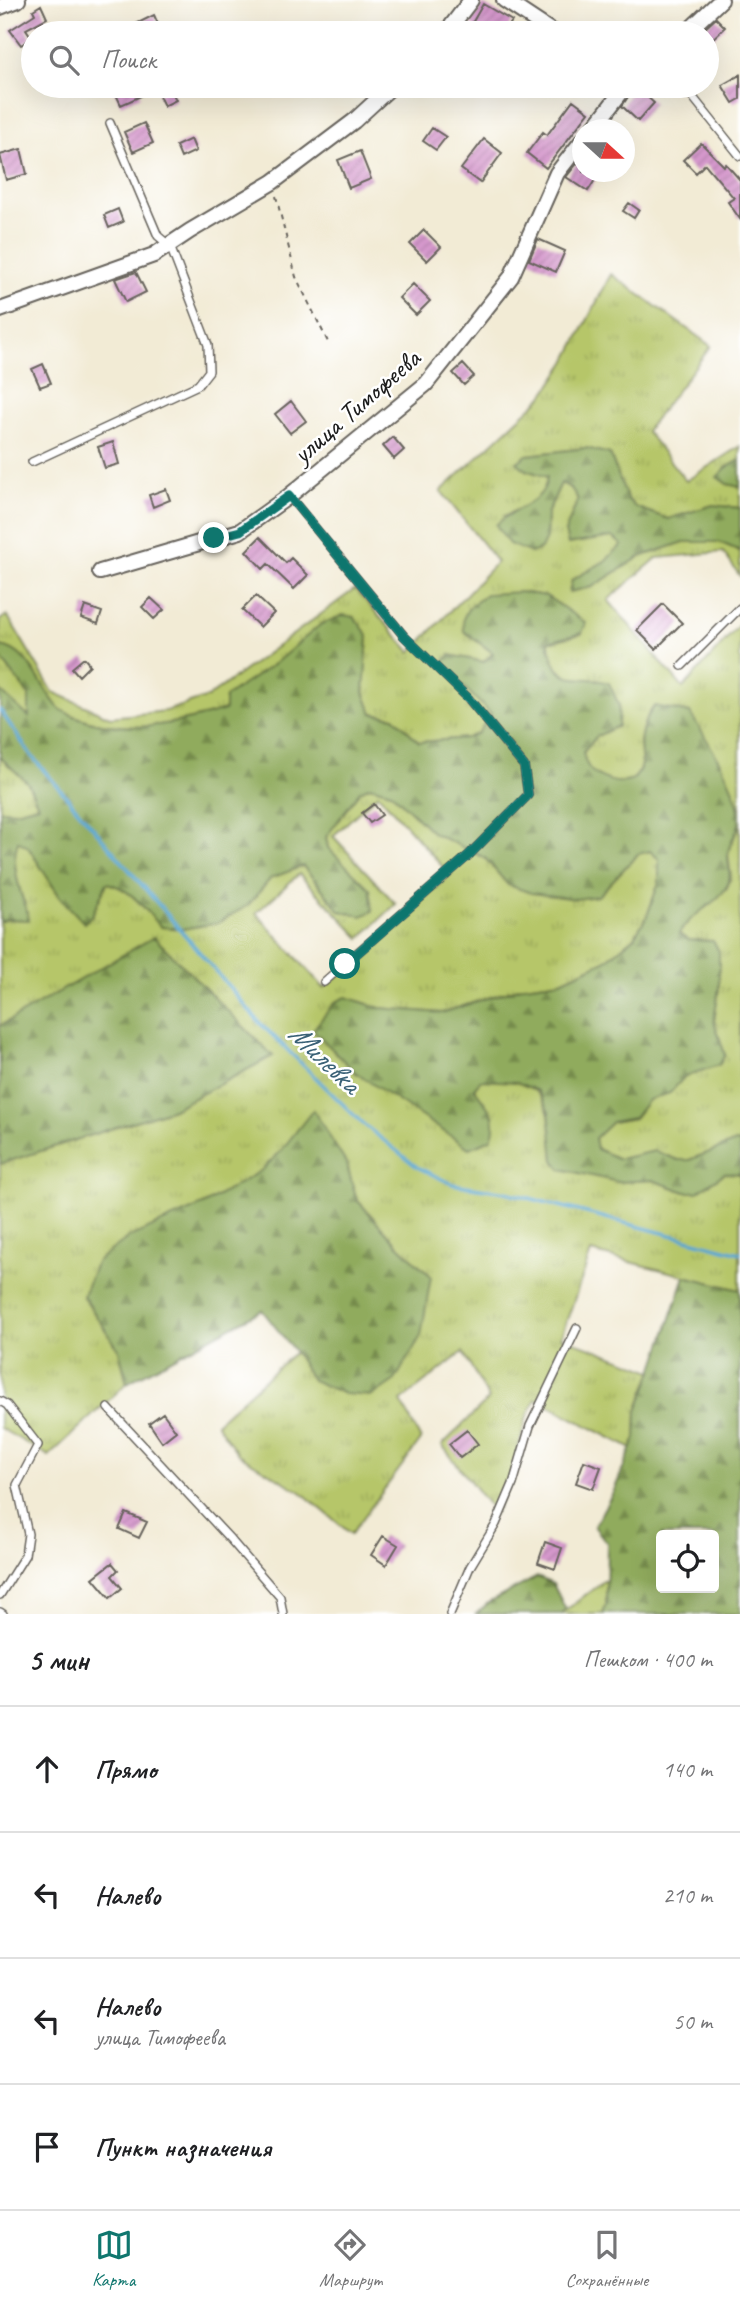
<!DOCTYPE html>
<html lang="ru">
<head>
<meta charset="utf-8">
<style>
	:root { --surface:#fff; --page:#f6f6f6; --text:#202124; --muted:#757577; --line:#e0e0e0; --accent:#0f766e }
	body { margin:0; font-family:Caveat,sans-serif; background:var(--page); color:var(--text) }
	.controls { position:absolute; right:21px; bottom:21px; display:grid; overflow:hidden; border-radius:7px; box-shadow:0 7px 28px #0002 }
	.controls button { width:63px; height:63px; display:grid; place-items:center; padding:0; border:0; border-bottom:2px solid var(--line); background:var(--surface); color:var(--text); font:35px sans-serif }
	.compass { position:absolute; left:572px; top:119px; width:63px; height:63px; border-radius:50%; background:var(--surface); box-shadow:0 7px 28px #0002; rotate:111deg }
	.stop { position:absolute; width:21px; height:21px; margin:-16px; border:5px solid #0f766e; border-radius:50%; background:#fff }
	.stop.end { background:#0f766e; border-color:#fff; box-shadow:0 2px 7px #0008 }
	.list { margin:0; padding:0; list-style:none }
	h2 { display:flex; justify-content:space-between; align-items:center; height:91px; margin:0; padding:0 28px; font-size:30px }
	h2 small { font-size:23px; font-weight:400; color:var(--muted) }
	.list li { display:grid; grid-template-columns:46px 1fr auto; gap:21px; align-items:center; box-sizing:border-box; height:126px; padding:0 28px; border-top:2px solid var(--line) }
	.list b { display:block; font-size:26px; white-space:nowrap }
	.list p { margin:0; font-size:23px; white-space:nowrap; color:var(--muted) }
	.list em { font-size:23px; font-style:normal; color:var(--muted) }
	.icon { flex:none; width:38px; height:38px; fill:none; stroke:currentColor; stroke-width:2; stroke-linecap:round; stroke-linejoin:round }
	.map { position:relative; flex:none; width:740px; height:1614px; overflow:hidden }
	.search { position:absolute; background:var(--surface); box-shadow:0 7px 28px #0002; left:21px; right:21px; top:21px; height:77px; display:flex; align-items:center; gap:18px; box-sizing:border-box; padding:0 24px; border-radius:38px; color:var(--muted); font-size:26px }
	.sheet { height:595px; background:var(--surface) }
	nav { display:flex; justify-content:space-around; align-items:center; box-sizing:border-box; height:98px; border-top:2px solid var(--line); background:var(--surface); font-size:19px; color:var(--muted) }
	nav a { display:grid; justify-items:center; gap:4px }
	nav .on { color:var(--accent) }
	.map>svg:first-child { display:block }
</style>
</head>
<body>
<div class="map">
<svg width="740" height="1614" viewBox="0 0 740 1614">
	<defs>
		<pattern id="grass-tufts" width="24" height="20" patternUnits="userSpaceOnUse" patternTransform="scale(1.75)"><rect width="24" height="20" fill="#b6c669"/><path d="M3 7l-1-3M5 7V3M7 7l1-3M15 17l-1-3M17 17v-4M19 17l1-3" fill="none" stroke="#9caa5a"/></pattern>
		<pattern id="forest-firs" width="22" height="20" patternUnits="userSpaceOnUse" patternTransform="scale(1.75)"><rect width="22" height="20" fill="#90ab5d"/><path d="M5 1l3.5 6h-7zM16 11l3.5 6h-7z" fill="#758a4c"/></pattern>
		<pattern id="building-hatch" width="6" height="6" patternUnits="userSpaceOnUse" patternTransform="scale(1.75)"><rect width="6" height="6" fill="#d598cc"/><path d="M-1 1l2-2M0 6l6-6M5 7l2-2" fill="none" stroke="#b682af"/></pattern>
	</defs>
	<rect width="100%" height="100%" fill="#fff"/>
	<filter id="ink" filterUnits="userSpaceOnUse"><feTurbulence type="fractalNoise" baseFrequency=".0143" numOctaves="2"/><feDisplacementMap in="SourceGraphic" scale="14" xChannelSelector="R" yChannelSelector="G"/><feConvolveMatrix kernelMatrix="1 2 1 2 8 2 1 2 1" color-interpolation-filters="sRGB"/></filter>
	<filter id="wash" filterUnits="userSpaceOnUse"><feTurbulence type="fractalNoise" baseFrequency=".00686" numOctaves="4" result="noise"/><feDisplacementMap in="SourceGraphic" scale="28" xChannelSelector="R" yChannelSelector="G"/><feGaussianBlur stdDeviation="1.57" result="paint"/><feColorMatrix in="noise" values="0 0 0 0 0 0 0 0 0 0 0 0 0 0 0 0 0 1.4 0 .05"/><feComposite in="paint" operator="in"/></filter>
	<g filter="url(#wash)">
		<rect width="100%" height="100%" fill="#f2ebd5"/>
		<path fill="url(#grass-tufts)" stroke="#697142" stroke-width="2" fill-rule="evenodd" d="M611 274 711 346 646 431 686 481 740 446V460L726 468 727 484 740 487V508L713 505 668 519 635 507 627 498 610 454 586 448 527 455 518 462 526 470 548 477C544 502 525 505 504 516L546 538 547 514 561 483 571 488 578 499 565 532 613 537 622 545 605 561 572 580 570 592 592 587 640 557 684 542H719L740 551V576L723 552 657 558 608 600 683 688 740 624V1143L736 1142 689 1160 678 1161 655 1151 619 1159 597 1150 595 1138 612 1122 634 1118 648 1100 670 1093 685 1076 719 1065 725 1055 714 1021 719 987 713 941 689 940 678 935 684 925 727 888 731 877 728 854 740 822 690 713 654 706C647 715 643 724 641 736 639 745 642 755 641 764 637 789 613 784 597 775 588 770 585 763 583 753L597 736 618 726 597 679 572 680 554 666 548 642 582 634 585 623 546 596 521 592 464 631 493 653 485 662 450 655 491 714 478 733 467 738 419 742 394 717 372 713 364 692 368 635 274 664 226 697 225 710C178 724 124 736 77 717 70 714 62 712 58 707 41 688 29 649 0 646V620L7 615 53 692 110 717 166 711 208 697 355 589 411 652 497 562 441 491 543 396 566 362Z
			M0 657 29 695V718L0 691Z
			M0 757 28 783 38 805 15 811 0 810Z
			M370 786 391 792 433 833 485 858 508 885 598 896 638 854 650 851 659 859V882L647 916 634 937 605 961 561 981 524 986 442 1013 380 1008 346 997 494 1117 474 1088 481 1080C492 1080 504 1079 515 1082 554 1090 551 1128 554 1160L618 1182 653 1180 685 1192H697L725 1173 737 1172 740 1174V1290L591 1252 561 1337 653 1371 637 1411 636 1438 632 1449 536 1399 526 1419 510 1482 495 1513 442 1445 489 1399 463 1352 401 1401 421 1440 351 1534 301 1492 238 1454 216 1423 295 1352 312 1380 431 1276 399 1246 357 1200 346 1163 280 1152 262 1170 203 1205 83 1297 119 1350 127 1383 49 1456 0 1428V1164L173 1109 154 937 0 1026V922L7 919 29 920C22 894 9 867 18 841L28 847 60 897 84 922 92 915 107 883C130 887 145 910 161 927L248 905 271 878 303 866 340 910 336 857 328 848 326 837 360 791ZM378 794 450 875 324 988 256 913 299 874 360 938 396 904 333 836Z
			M606 1579V1605L603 1614H561Z"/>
		<path fill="url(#forest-firs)" stroke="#56643c" stroke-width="2" fill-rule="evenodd" d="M586 448 610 454 627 498 635 507 668 519 713 505 740 508V551L719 542H684L640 557 592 587 569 592 572 580 605 561 622 545 613 537 568 544 565 532 578 499 571 488 561 483 547 514 546 538 541 549 531 553 509 544 496 525C513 506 545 505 547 477L526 470 517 462 527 455Z
			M740 460V487L727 484 717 477 726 468Z
			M521 592 546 596 586 623 582 633 548 642C560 693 572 671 609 683L619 705 618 726 597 736 583 752C585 762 588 770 597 775 613 784 637 789 641 764 642 755 639 745 641 736 643 724 647 715 655 706L690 713C706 738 740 790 740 819 739 831 729 842 728 854 727 866 733 875 727 886 717 905 690 913 679 934L689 940 713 941 719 951V987L714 1021 725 1055 719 1065 685 1076 670 1093 648 1100 634 1118 612 1122 595 1138 597 1149 619 1159 655 1151 678 1160H689L736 1142 740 1143V1174L725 1173 697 1192H685L653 1180 618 1182 561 1169 554 1160 549 1112 538 1091 516 1082 481 1080 474 1088C486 1106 501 1117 491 1139L469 1148 356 1073 313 1030 335 1002 346 997 380 1008 442 1013 524 986 561 981 605 961 634 937 647 916 659 882V859L650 851 638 854 598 896 576 899 531 893 508 885 485 858 433 833 391 792 370 786 360 791 326 837 328 848 370 889 373 911 362 916 340 911 303 866 271 878 248 905 218 923 183 929 161 927C146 910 131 888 107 883L92 915 84 923 60 897 28 847 18 841C9 867 22 895 29 920L7 919 0 922V810L15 811 38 805 28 783 0 757V691L29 717V695L0 657V646C29 649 41 688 58 707 62 712 70 714 77 717 124 736 177 724 225 710V697L274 664 321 624 343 615 354 617 368 635 364 692 372 713 394 717 419 742 467 738 478 733 491 714 441 664 450 655 484 662 493 653 464 631 463 619 468 609 486 594Z
			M154 937 273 1056 173 1109 0 1164V1026Z
			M313 1110 346 1163 357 1200 399 1246 431 1276 421 1336 395 1380 372 1396 344 1394 312 1380 295 1352 262 1310 127 1383 119 1350 83 1296 97 1261 129 1237 203 1205 262 1170 280 1152Z
			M685 1276 740 1290V1614H603L606 1605 607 1543 594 1526 613 1493 636 1438 637 1411 653 1371ZM661 1535H714V1588H661Z
			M537 1577 553 1584 566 1610 561 1614H476L488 1603Z"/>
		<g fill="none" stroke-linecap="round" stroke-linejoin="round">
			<path stroke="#57a6d1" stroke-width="3.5" d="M0 710 30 754 260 1023 362 1123 417 1167 452 1184 506 1192 740 1253"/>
		</g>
		<g id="blocks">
			<path fill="url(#building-hatch)" d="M483 4 512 21 504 33H484L471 25Z
				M41 5 47 18 26 29 32 38 21 45 10 30 35 14 33 10Z
				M154 15 162 33H138L134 25Z
				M716 18 725 27 707 44V33H700Z
				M740 75V99L733 103 722 85Z
				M112 86H136L141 96 121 105Z
				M635 86 654 103 638 121 622 106Z
				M170 88 176 100 164 106 158 94Z
				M573 100 589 112 546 168 527 153 543 132 547 135Z
				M144 123 153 143 133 152 124 132Z
				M432 128 446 137 436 150 423 141Z
				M191 139 196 151 181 158 176 146Z
				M484 139 502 153 480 183 461 169Z
				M701 143 724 166 726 164 740 180V219L728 202 734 198 705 164 696 173 683 160Z
				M21 149 27 174 6 180 0 155Z
				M360 151 371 179 349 188 338 160Z
				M583 156V172H600L588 191 566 177Z
				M629 203 639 210 634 218 623 211Z
				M118 209 123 222 109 228 104 215Z
				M424 230 441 247 427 261 410 244Z
				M538 239 565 251 556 272 529 260Z
				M136 272 146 292 126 302 115 279Z
				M413 284 430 301 416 315 399 298Z
				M43 364 51 383 40 387 32 369Z
				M463 364 474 376 464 385 453 373Z
				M291 401 306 421 290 433 275 414Z
				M393 437 404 450 394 459 383 446Z
				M113 442 119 464 105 468 98 447Z
				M166 489 170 500 153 507 149 495Z
				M260 537 286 563 291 558 308 575 294 589 268 564 263 569 246 551Z
				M256 596 274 613 260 627 242 610Z
				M151 598 164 610 154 619 142 607Z
				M663 604 682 623 656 649 637 630Z
				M85 606 102 612 98 624 81 618Z
				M84 658 90 665 79 676 72 668Z
				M374 804 382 815 370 823 362 813Z
				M163 1413 176 1431 162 1442 149 1423Z
				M467 1430 478 1444 460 1458 449 1444Z
				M584 1461 601 1467 593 1489 576 1483Z
				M126 1513 147 1522 139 1538 119 1529Z
				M383 1536 398 1545 386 1565 371 1555Z
				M545 1542 562 1548 555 1569 538 1563Z
				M112 1563 118 1570 112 1576 122 1588 110 1598 93 1578Z"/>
		</g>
	</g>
	<g filter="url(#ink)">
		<use href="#blocks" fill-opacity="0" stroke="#67645d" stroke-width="2"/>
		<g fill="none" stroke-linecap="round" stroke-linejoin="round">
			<g stroke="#67645d" stroke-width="10">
				<path id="lane" d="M684 86 740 156
					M32 462 198 385 209 371 208 345 170 246 158 236 110 123
					M289 496 404 636 468 698 524 766 528 795 469 855 324 982
					M682 666 740 608
					M0 1401 7 1405 38 1445 17 1485 28 1534 25 1555 0 1595
					M108 1408 230 1539 280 1597 283 1614
					M0 1612 3 1614
					M450 1614 470 1567 496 1524 513 1484 530 1426 577 1328"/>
			</g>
			<g stroke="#67645d" stroke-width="18">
				<path id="street" d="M504 0 554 33
					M0 7 18 0
					M446 33 471 0
					M686 33 721 0
					M592 130 626 86
					M0 310 154 255 190 231 273 182 354 121 392 86
					M100 572 240 531 289 496 426 384 511 277 557 173 582 141"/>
			</g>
			<path stroke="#67645d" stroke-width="2" stroke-dasharray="5 5" stroke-linecap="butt" d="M276 196 296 277 328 342"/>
			<use href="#lane" stroke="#fff" stroke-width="7"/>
			<use href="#street" stroke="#fff" stroke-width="14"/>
		</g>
	</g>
	<g fill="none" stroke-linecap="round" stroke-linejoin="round" filter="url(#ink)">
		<path stroke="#0f766e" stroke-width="9" d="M214 538 240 531 289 496 404 636 468 698 524 766 528 795 469 855 345 964"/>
	</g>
	<g text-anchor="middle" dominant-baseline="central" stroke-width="5" stroke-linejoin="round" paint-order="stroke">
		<g font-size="28" fill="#1c1c1c" stroke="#fff">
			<text transform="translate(356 406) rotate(-41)">улица Тимофеева</text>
		</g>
		<g font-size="30" font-style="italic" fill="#3a6176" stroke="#fff">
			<text transform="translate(325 1058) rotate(44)">Милевка</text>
		</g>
	</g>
</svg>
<div class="controls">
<button><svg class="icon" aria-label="locate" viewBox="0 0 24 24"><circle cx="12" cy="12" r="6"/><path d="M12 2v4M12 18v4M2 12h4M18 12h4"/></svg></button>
</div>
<svg class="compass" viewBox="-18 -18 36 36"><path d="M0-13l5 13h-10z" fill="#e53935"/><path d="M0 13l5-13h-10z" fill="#757577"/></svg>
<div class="stop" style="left:345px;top:964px"></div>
<div class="stop end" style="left:214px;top:538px"></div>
<div class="search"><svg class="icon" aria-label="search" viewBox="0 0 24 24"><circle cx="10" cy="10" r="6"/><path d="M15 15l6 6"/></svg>Поиск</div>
</div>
<section class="sheet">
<h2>5 мин<small>Пешком · 400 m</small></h2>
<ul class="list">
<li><svg class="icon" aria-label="ahead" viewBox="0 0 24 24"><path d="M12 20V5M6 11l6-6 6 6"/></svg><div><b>Прямо</b></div><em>140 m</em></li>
<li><svg class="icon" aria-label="left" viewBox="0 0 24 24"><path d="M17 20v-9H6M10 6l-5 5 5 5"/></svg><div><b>Налево</b></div><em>210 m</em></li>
<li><svg class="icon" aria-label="left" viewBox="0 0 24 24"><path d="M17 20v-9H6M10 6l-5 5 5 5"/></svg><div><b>Налево</b><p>улица Тимофеева</p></div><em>50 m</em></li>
<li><svg class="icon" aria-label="arrive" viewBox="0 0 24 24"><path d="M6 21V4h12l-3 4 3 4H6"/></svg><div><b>Пункт назначения</b></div></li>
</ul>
</section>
<nav>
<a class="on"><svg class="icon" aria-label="map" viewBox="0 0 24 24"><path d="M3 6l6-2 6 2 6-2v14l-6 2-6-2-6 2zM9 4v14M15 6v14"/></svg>Карта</a>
<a><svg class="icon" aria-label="directions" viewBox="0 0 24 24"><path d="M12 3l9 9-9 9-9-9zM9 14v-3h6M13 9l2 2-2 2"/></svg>Маршрут</a>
<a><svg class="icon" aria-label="saved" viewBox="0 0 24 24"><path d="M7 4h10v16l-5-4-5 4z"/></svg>Сохранённые</a>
</nav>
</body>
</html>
